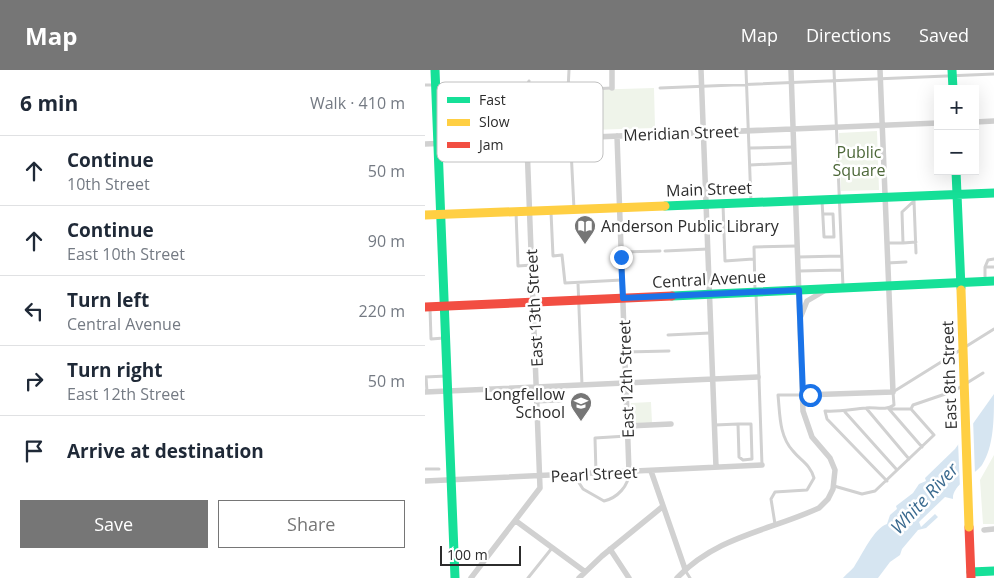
<!DOCTYPE html>
<html lang="en">
<head>
<meta charset="utf-8">
<style>
	:root { --surface:#fff; --page:#f2f2f3; --text:#1f2937; --muted:#747a83; --line:#e0e1e3; --accent:#767676 }
	body { margin:0; font-family:"Open Sans",sans-serif; background:var(--page); color:var(--text) }
	.controls { position:absolute; right:15px; top:15px; display:grid; overflow:hidden; border-radius:0px; box-shadow:0 5px 20px #0002 }
	.controls button { width:45px; height:45px; display:grid; place-items:center; padding:0; border:0; border-bottom:1px solid var(--line); background:var(--surface); color:var(--text); font:25px sans-serif }
	.scale { position:absolute; left:15px; bottom:12px; width:81px; box-sizing:border-box; padding-left:5px; border:2px solid #2c2c2c; border-top:0; font-size:14px; line-height:18px; white-space:nowrap; color:#2c2c2c; -webkit-text-stroke:4px #fff; paint-order:stroke }
	.stop { position:absolute; width:15px; height:15px; margin:-11px; border:4px solid #1a73e8; border-radius:50%; background:#fff }
	.stop.end { background:#1a73e8; border-color:#fff; box-shadow:0 1px 5px #0008 }
	.list { margin:0; padding:0; list-style:none }
	h2 { display:flex; justify-content:space-between; align-items:center; height:65px; margin:0; padding:0 20px; font-size:21px }
	h2 small { font-size:16px; font-weight:400; color:var(--muted) }
	.list li { display:grid; grid-template-columns:32px 1fr auto; gap:15px; align-items:center; box-sizing:border-box; height:70px; padding:0 20px; border-top:1px solid var(--line) }
	.list b { display:block; font-size:19px; white-space:nowrap }
	.list p { margin:0; font-size:16px; white-space:nowrap; color:var(--muted) }
	.list em { font-size:16px; font-style:normal; color:var(--muted) }
	.actions { display:flex; gap:10px; padding:15px 20px }
	.actions a { flex:1; padding:11px 0; border:1px solid var(--accent); border-radius:0px; text-align:center; font-size:18px; color:var(--accent) }
	.actions .main { background:var(--accent); color:#fff }
	.icon { flex:none; width:28px; height:28px; fill:none; stroke:currentColor; stroke-width:2; stroke-linecap:round; stroke-linejoin:round }
	.map { position:relative; flex:none; width:569px; height:508px; overflow:hidden }
	header { display:flex; align-items:center; gap:30px; box-sizing:border-box; height:70px; padding:0 25px; background:var(--accent); color:#fff }
	header strong { font-size:24px }
	nav { display:flex; gap:28px; margin-inline-start:auto; font-size:18px }
	main { display:flex }
	aside { flex:1; background:var(--surface) }
	.map>svg:first-child { display:block }
</style>
</head>
<body>
<header>
<strong>Map</strong>
<nav><a>Map</a><a>Directions</a><a>Saved</a></nav>
</header>
<main>
<aside>
<h2>6 min<small>Walk · 410 m</small></h2>
<ul class="list">
<li><svg class="icon" aria-label="ahead" viewBox="0 0 24 24"><path d="M12 20V5M6 11l6-6 6 6"/></svg><div><b>Continue</b><p>10th Street</p></div><em>50 m</em></li>
<li><svg class="icon" aria-label="ahead" viewBox="0 0 24 24"><path d="M12 20V5M6 11l6-6 6 6"/></svg><div><b>Continue</b><p>East 10th Street</p></div><em>90 m</em></li>
<li><svg class="icon" aria-label="left" viewBox="0 0 24 24"><path d="M17 20v-9H6M10 6l-5 5 5 5"/></svg><div><b>Turn left</b><p>Central Avenue</p></div><em>220 m</em></li>
<li><svg class="icon" aria-label="right" viewBox="0 0 24 24"><path d="M7 20v-9h11M14 6l5 5-5 5"/></svg><div><b>Turn right</b><p>East 12th Street</p></div><em>50 m</em></li>
<li><svg class="icon" aria-label="arrive" viewBox="0 0 24 24"><path d="M6 21V4h12l-3 4 3 4H6"/></svg><div><b>Arrive at destination</b></div></li>
</ul>
<div class="actions"><a class="main">Save</a><a>Share</a></div>
</aside>
<div class="map">
<svg width="569" height="508" viewBox="0 0 569 508">
	<rect width="100%" height="100%" fill="#fff"/>
	<path fill="#eff4ea" d="M229 18 230 58 164 60 162 20Z
		M452 61 454 120 416 121 414 63Z
		M226 332 227 353 207 354 206 333Z
		M569 385V454H558L555 410Z"/>
	<path fill="#d6e5f1" d="M569 324C569 349 569 376 557 395 548 406 527 415 528 429L520 427 497 449 494 452 496 457 510 444 513 447 501 458 493 460 477 479 475 485 465 492 453 508H418C421 504 426 501 429 497 437 485 449 458 462 454L465 445 472 439 471 436 488 423 494 414 501 411 500 408 530 379Z"/>
	<path fill="#fff" d="M548 348 550 405 535 419 533 371Z"/>
	<g fill="none" stroke-linecap="round" stroke-linejoin="round">
		<path stroke="#d1d1d1" stroke-width="3" d="M144 0 143 20 149 139
			M321 0 326 132
			M409 0 418 217
			M0 15H9
			M235 18 569 4
			M100 21 104 11
			M55 24 187 18
			M325 78 369 77
			M325 95 369 93
			M397 130 399 167H409L408 144H398
			M489 131 491 183
			M298 134 300 191 328 189
			M91 142 93 196 107 195
			M126 142 128 186 137 185 140 213 197 210
			M462 173H478L477 142 489 131
			M478 173 491 172
			M240 181 283 179
			M196 182 235 181
			M373 187 416 186
			M462 193 481 192
			M560 197 563 190 569 189
			M374 201 417 200
			M560 210V197H569
			M153 213 157 315
			M330 221 329 177 372 176
			M331 223 337 395
			M5 238 6 269 19 268
			M243 265 285 263
			M200 282 244 281
			M0 307 22 306
			M1 307 2 322
			M113 332 136 331V316
			M441 338 484 389
			M420 342 472 400
			M290 355 313 354 314 387 318 390 327 389 326 354H313
			M497 377 464 339H486L488 335 529 321 558 303
			M1 399H14
			M171 403 170 368 202 366
			M149 405 158 419 179 431C192 428 204 416 204 402
			M462 411 402 349 400 341C415 342 427 339 441 338 451 337 460 341 469 335L468 322 569 259
			M409 416 437 424 450 421 509 365 486 339
			M350 454 346 429 350 422 382 420 389 408C385 394 376 391 368 381 354 366 355 344 353 325H378
			M260 500 265 508
			M103 508 127 478"/>
		<path stroke="#d1d1d1" stroke-width="5.5" d="M187 0V18
			M276 0 291 397
			M550 52 569 51
			M192 66 204 402
			M0 74 513 53
			M376 246 382 231 399 221
			M0 322 333 307
			M378 325 468 322 455 0
			M203 356 246 354
			M226 401 260 499
			M0 411 337 395
			M91 451 159 501
			M559 460 569 459
			M185 479 204 508
			M46 508 115 418 100 22
			M154 508 177 486 237 437
			M252 508C292 466 344 461 394 438L403 429 408 419 410 400 405 388 387 367 378 341 366 0"/>
		<path stroke="#16e098" stroke-width="9" d="M10 0 30 508
			M527 0 528 19
			M531 101 536 218
			M240 136 569 123
			M247 226 569 211
			M546 502 569 501"/>
		<path stroke="#ffcf43" stroke-width="9" d="M0 145 240 136"/>
		<path stroke="#f24e42" stroke-width="9" d="M0 237 247 226
			M544 457 546 508"/>
		<path stroke="#ffcf43" stroke-width="9" d="M536 220 544 457"/>
	</g>
	<g fill="none" stroke-linecap="round" stroke-linejoin="round">
		<path stroke="#1a73e8" stroke-width="6" d="M196 187 198 228 374 220 378 325H385"/>
	</g>
	<defs>
		<g id="library-pin" transform="scale(1.125)"><path d="M0 17L-7.5 6A9.5 9.5 0 1 1 7.5 6Z" fill="#767676" stroke="#fff"/><path d="M-6-4Q-3-5.5-.7-3.5V5Q-3 3-6 4ZM6-4Q3-5.5 .7-3.5V5Q3 3 6 4Z" fill="#fff"/></g>
		<g id="school-pin" transform="scale(1.125)"><path d="M0 17L-7.5 6A9.5 9.5 0 1 1 7.5 6Z" fill="#767676" stroke="#fff"/><path d="M0-5L7-2L0 1L-7-2ZM-4 1L0 2.5L4 1V4Q0 6-4 4Z" fill="#fff"/></g>
	</defs>
	<g fill-rule="evenodd">
		<use href="#library-pin" x="160" y="156"/>
		<use href="#school-pin" x="156" y="333"/>
	</g>
	<g text-anchor="middle" dominant-baseline="central" stroke-width="5" stroke-linejoin="round" paint-order="stroke">
		<g font-size="16" fill="#2c2c2c" stroke="#fff">
			<text transform="translate(256 63) rotate(-2)">Meridian Street</text>
			<text transform="translate(284 119) rotate(-2)">Main Street</text>
			<text transform="translate(284 209) rotate(-3)">Central Avenue</text>
			<text transform="translate(109 238) rotate(-93)">East 13th Street</text>
			<text transform="translate(524 305) rotate(-92)">East 8th Street</text>
			<text transform="translate(201 309) rotate(-92)">East 12th Street</text>
			<text transform="translate(169 404) rotate(-3)">Pearl Street</text>
		</g>
		<g font-size="16" fill="#4d6839" stroke="#fff">
			<text x="434" y="82">Public<tspan x="434" dy="18">Square</tspan></text>
		</g>
		<g font-size="16" fill="#2c2c2c" stroke="#fff" text-anchor="start">
			<text x="176" y="156">Anderson Public Library</text>
			<text x="140" y="324" text-anchor="end">Longfellow<tspan x="140" dy="18">School</tspan></text>
		</g>
		<g font-size="18" font-style="italic" fill="#3a6a8f" stroke="#fff">
			<text transform="translate(499 428) rotate(-47)">White River</text>
		</g>
	</g>
	<rect x="12" y="12" width="166" height="80" rx="8" fill="#fff" stroke="#c0c0c0" stroke-width="1"/>
	<rect x="22" y="27" width="23" height="6" fill="#16e098"/>
	<rect x="22" y="49" width="23" height="7" fill="#ffcf43"/>
	<rect x="22" y="72" width="23" height="6" fill="#f24e42"/>
	<g font-size="14" fill="#2c2c2c">
		<text x="54" y="35">Fast</text>
		<text x="54" y="57">Slow</text>
		<text x="54" y="80">Jam</text>
	</g>
</svg>
<div class="controls">
<button>+</button>
<button>−</button>
</div>
<div class="scale">100 m</div>
<div class="stop" style="left:385px;top:325px"></div>
<div class="stop end" style="left:196px;top:187px"></div>
</div>
</main>
</body>
</html>
